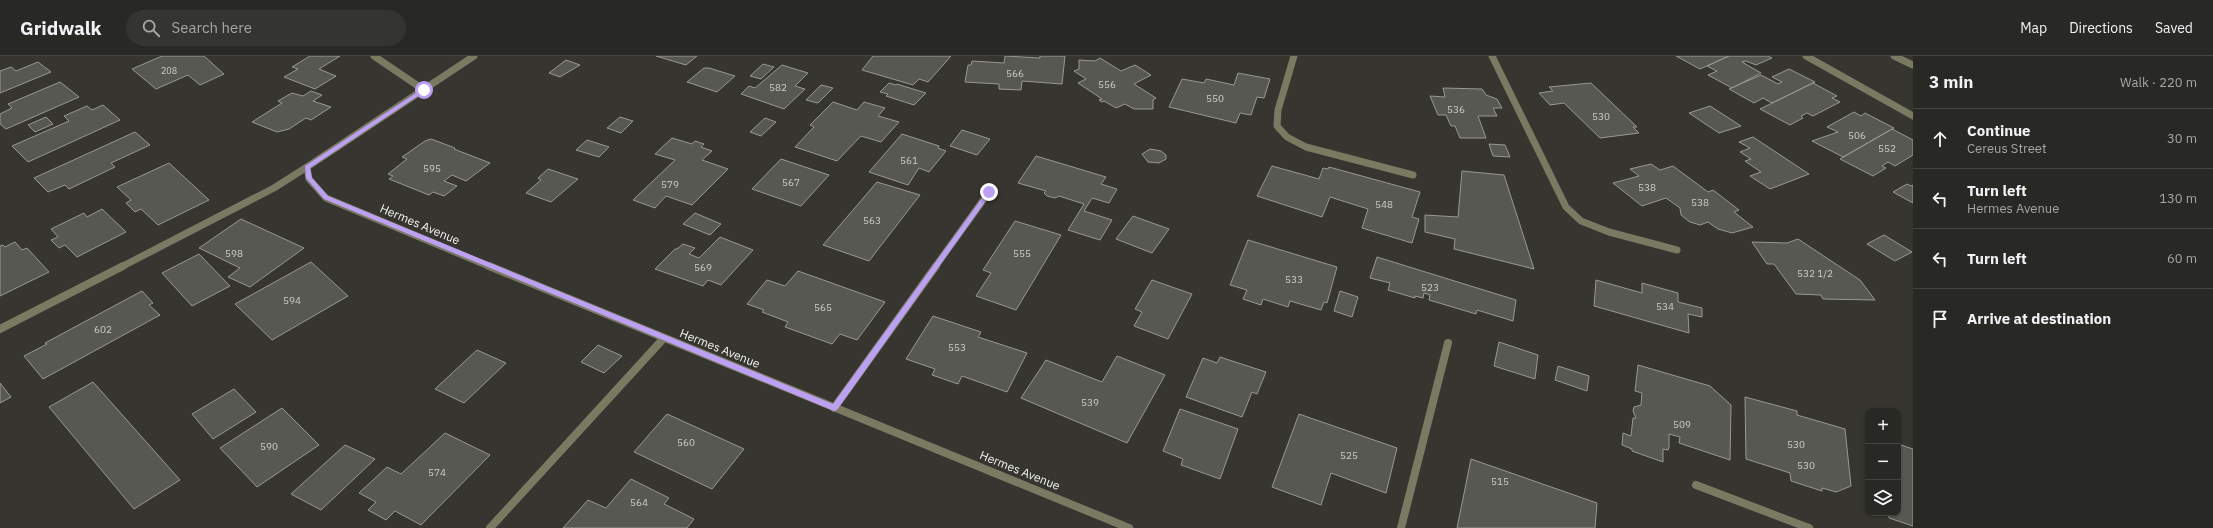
<!DOCTYPE html>
<html lang="en">
<head>
<meta charset="utf-8">
<style>
	:root { --surface:#282824; --page:#343431; --text:#f1f3f6; --muted:#a5a6a6; --line:#444441 }
	body { margin:0; font-family:"IBM Plex Sans",sans-serif; background:var(--page); color:var(--text) }
	.controls { position:absolute; right:12px; bottom:12px; display:grid; overflow:hidden; border-radius:8px; box-shadow:0 1px 3px #0004 }
	.controls button { width:36px; height:36px; display:grid; place-items:center; padding:0; border:0; border-bottom:1px solid var(--line); background:var(--surface); color:var(--text); font:20px sans-serif }
	.stop { position:absolute; width:12px; height:12px; margin:-9px; border:3px solid #bca0f2; border-radius:50%; background:#fff }
	.stop.end { background:#bca0f2; border-color:#fff; box-shadow:0 1px 4px #0008 }
	.list { margin:0; padding:0; list-style:none }
	h2 { display:flex; justify-content:space-between; align-items:center; height:52px; margin:0; padding:0 16px; font-size:17px }
	h2 small { font-size:13px; font-weight:400; color:var(--muted) }
	.list li { display:grid; grid-template-columns:26px 1fr auto; gap:12px; align-items:center; box-sizing:border-box; height:60px; padding:0 16px; border-top:1px solid var(--line) }
	.list b { display:block; font-size:15px; white-space:nowrap }
	.list p { margin:0; font-size:13px; white-space:nowrap; color:var(--muted) }
	.list em { font-size:13px; font-style:normal; color:var(--muted) }
	.icon { flex:none; width:22px; height:22px; fill:none; stroke:currentColor; stroke-width:2; stroke-linecap:round; stroke-linejoin:round }
	.map { position:relative; flex:none; width:1913px; height:472px; overflow:hidden }
	header { display:flex; align-items:center; gap:24px; box-sizing:border-box; height:56px; padding:0 20px; background:var(--surface); border-bottom:1px solid var(--line) }
	header strong { font-size:19px }
	nav { display:flex; gap:22px; margin-inline-start:auto; font-size:14px }
	.search { width:280px; height:36px; background:var(--page); display:flex; align-items:center; gap:10px; box-sizing:border-box; padding:0 14px; border-radius:22px; color:var(--muted); font-size:15px }
	main { display:flex }
	aside { flex:1; background:var(--surface) }
	.map>svg:first-child { display:block }
</style>
</head>
<body>
<header>
<strong>Gridwalk</strong>
<div class="search"><svg class="icon" aria-label="search" viewBox="0 0 24 24"><circle cx="10" cy="10" r="6"/><path d="M15 15l6 6"/></svg>Search here</div>
<nav><a>Map</a><a>Directions</a><a>Saved</a></nav>
</header>
<main>
<div class="map">
<svg width="1913" height="472" viewBox="0 0 1913 472">
	<rect width="100%" height="100%" fill="#363530"/>
	<path fill="#585853" stroke="#999892" d="M162 0H204L224 18 200 29 188 19 156 33 132 13Z
		M310 0H340L319 13 336 20 315 33 284 21 298 13 292 11Z
		M656 0H697L686 9Z
		M873 0H951L928 26 919 23 913 29 862 14Z
		M1005 0 1040 2V0H1065L1062 28 1022 25 1021 34 999 33V28L965 26 968 9H971L972 5 1004 7Z
		M1676 0H1729L1700 13Z
		M1729 0H1768L1772 2 1756 9 1746 5 1742 6 1761 17 1732 32 1708 19 1717 15 1707 10Z
		M1100 2 1121 15 1135 9 1151 19 1134 28 1156 42 1153 44V53H1134L1125 48 1116 52 1104 45 1102 46 1099 44 1102 43 1078 27 1086 23 1074 15 1079 13V4L1095 5Z
		M566 4 580 9 560 21 549 17Z
		M38 6 51 16 0 37V15L11 11 16 15Z
		M763 8 774 11 761 23 750 20Z
		M782 9 808 17 795 30 805 33 784 53 741 38 749 30 755 32Z
		M704 12H709L735 20 717 36 687 26Z
		M1789 13 1815 26 1772 47 1763 42 1754 47 1729 33 1761 19 1778 28 1782 26 1772 21Z
		M1238 17 1270 23 1264 42 1257 41 1251 59 1240 57 1236 67 1169 51 1182 23 1204 27 1206 23 1234 29Z
		M60 26 79 41 6 73 0 68V58L12 52 8 48Z
		M889 27 896 29 897 28 926 37 914 49 886 40 888 38 880 36Z
		M1591 27 1637 71H1633L1639 77 1600 82 1564 47 1550 49 1539 37 1553 35 1549 31Z
		M1813 27 1837 40 1832 42 1840 46 1813 60 1807 57 1801 60 1803 62 1790 69 1760 53Z
		M821 29 833 32 818 47 806 44Z
		M1443 32 1482 33 1486 39 1497 43 1502 52H1493L1497 60H1478L1486 82H1460L1455 70H1451L1446 59H1438L1430 40 1445 41Z
		M311 35 322 39 313 45 331 51 311 64 306 62 289 73 277 76 252 66 282 47 278 45 292 37 303 40Z
		M833 46 857 54 864 46 885 52 878 60 899 66 881 86 861 80 837 105 795 91 814 71 810 69Z
		M103 49 120 64 28 106 12 90 69 65 64 60 87 50 92 54Z
		M1710 50 1741 70 1719 77 1689 57Z
		M1854 56 1861 60 1865 57 1894 72 1843 101 1812 85 1838 76 1827 71Z
		M46 61 53 68 35 76 28 69Z
		M620 61 633 65 621 77 607 72Z
		M765 62 776 66 761 80 750 76Z
		M1892 73 1913 84V99L1895 110 1888 106 1882 110 1886 112 1873 120 1840 103Z
		M962 74 990 83 977 99 950 90Z
		M135 76 150 89 111 107 115 111 69 133 65 129 48 136 34 122Z
		M902 78 939 90 938 92 946 95 929 116 919 112 908 129 869 116Z
		M1753 81 1809 118 1770 133 1750 120 1761 116 1745 105 1751 103 1740 96 1750 92 1739 86Z
		M672 82 692 88 695 85 704 88 701 91 712 95 702 104 728 113 692 149 666 140 655 152 633 144 675 104 655 98Z
		M431 83 455 92 454 93 490 107 466 125 452 119 444 125 457 130 444 140 433 136 429 139 389 123 393 120 388 118 407 103 402 101 425 85Z
		M587 84 609 91 599 101 576 94Z
		M1489 88 1505 89 1510 101 1493 100Z
		M1150 93 1161 95 1166 99V103L1159 107 1148 106 1142 98Z
		M1036 100 1106 121 1101 128 1117 133 1109 147 1092 142 1084 155 1112 164 1100 184 1068 174 1084 148 1059 140 1055 142 1047 140 1044 137 1046 135 1018 127Z
		M781 103 829 119 801 150 752 133Z
		M169 107 209 144 158 169 141 153 135 156 126 147 131 144 117 131Z
		M1651 108 1660 114 1673 110 1708 136 1713 134 1739 154 1734 156 1753 171 1732 177 1718 173 1708 166 1700 169 1690 166 1681 159 1680 152 1666 142 1642 150 1613 127 1639 120 1630 113Z
		M1272 110 1319 123 1323 112 1328 113 1329 111 1420 136 1412 161 1419 163 1412 187 1362 172 1368 153 1330 141 1322 161 1257 140Z
		M548 113 578 123 551 146 526 137 541 124 538 122Z
		M1462 115 1504 119 1534 213 1454 193 1455 183 1425 176V159L1458 161Z
		M877 126 920 139 869 205 823 189Z
		M1907 128 1911 130 1913 129V147L1893 136Z
		M102 153 126 176 77 201 65 189 59 192 51 184 58 181 51 173 84 157 87 161Z
		M695 157 721 168 710 179 683 168Z
		M1133 160 1169 173 1152 197 1116 183Z
		M241 163 304 192 250 231 228 221 240 212 199 192Z
		M1015 165 1061 179 1016 254 976 240 991 217 983 214Z
		M1884 179 1912 196 1895 205 1867 188Z
		M720 181 753 194 721 229 708 224 703 230 655 213 675 193H677L683 188 695 192 689 198 699 202Z
		M1798 183 1860 224 1875 244 1823 243 1821 239 1796 238 1774 208H1767L1752 186 1787 187Z
		M1248 184 1337 211 1327 247 1324 246 1321 254 1290 245 1288 251 1263 243 1261 249 1243 243 1247 234 1230 229Z
		M15 186 22 194 27 192 49 216 0 240V190L3 189 5 191Z
		M199 198 230 230 192 250 162 217Z
		M1377 201 1516 244 1513 265 1477 254 1476 258 1429 244 1430 239 1424 237 1423 242 1415 240V242L1388 234 1390 227 1370 222Z
		M311 206 348 240 272 284 235 248Z
		M798 215 885 246 857 284 840 278 832 288 785 271 788 266 762 256 764 254 747 248 767 224 785 230Z
		M1152 224 1192 238 1168 283 1134 270 1142 256 1135 253Z
		M1596 224 1642 237V227L1678 237V246L1702 252V261L1688 258 1689 277 1594 250Z
		M142 235 153 247 149 249 160 259 43 323 24 300 47 288 45 287Z
		M1340 235 1358 241 1352 261 1334 255Z
		M933 260 981 276 978 281 1027 297 1007 336 962 320 958 328 932 319 935 313 906 303Z
		M1499 286 1538 299 1535 323 1494 310Z
		M598 289 622 300 604 317 581 306Z
		M477 294 506 307 464 347 435 333Z
		M1117 300 1165 319 1127 387 1021 342 1046 304 1102 326Z
		M1220 301 1266 316 1257 338 1252 336 1242 361 1186 341 1203 302 1217 307Z
		M1638 309 1710 330 1731 349 1730 404 1679 387 1680 381 1669 378V391L1668 394 1663 393V406L1632 395V393L1622 389 1623 377 1631 380 1633 362H1636L1633 355 1634 351 1641 349 1642 337 1635 335Z
		M1558 310 1589 320 1587 335 1555 324Z
		M93 326 180 424 134 453 49 351Z
		M0 327 11 341 0 347Z
		M234 333 256 356 213 383 192 358Z
		M1745 341 1797 355V359L1845 373 1851 430 1836 436 1822 432V435L1791 425 1790 417 1746 403Z
		M282 352 319 389 257 431 220 392Z
		M1180 353 1238 373 1220 423 1181 409 1183 403 1163 395Z
		M667 358 744 393 712 433 634 396Z
		M1299 358 1397 392 1386 437 1331 417 1321 449 1272 431Z
		M445 377 490 399 421 469 395 455 386 464 368 454 376 446 359 437 387 411 401 418Z
		M1898 388 1913 393V470L1889 462V457H1898Z
		M345 389 375 403 321 454 291 438Z
		M1471 403 1597 447 1595 472H1457Z
		M631 423 669 442 664 448 694 463 687 472H563L588 444 606 452Z"/>
	<g fill="none" stroke-linecap="round" stroke-linejoin="round">
		<path stroke="#7a7961" stroke-width="7" d="M1294 0 1278 54 1277 70 1287 81 1306 91 1413 119
			M1806 0 1913 60
			M1894 0 1913 9
			M121 211 274 132 307 111
			M935 211 989 136"/>
		<path stroke="#7a7961" stroke-width="8" d="M0 273 123 210
			M834 352 936 210
			M1696 429 1809 472"/>
		<path stroke="#7a7961" stroke-width="7" d="M374 0 424 34
			M474 0 307 111 309 123 326 142 491 211
			M1492 0 1566 151 1581 165 1609 176 1677 194"/>
		<path stroke="#7a7961" stroke-width="8" d="M489 210 1129 472
			M490 472 664 282
			M1401 472 1448 287"/>
	</g>
	<path fill="#bca0f2" d="M422 33 427 34 310 112 312 122 328 140 833 348 987 135 992 136 837 354 834 355 324 143 306 122 305 110Z"/>
	<g text-anchor="middle" dominant-baseline="central" stroke-width="3" stroke-linejoin="round" paint-order="stroke">
		<g font-size="9" fill="#ccccc9">
			<text x="169" y="14">208</text>
		</g>
		<g font-size="10" fill="#ccccc9">
			<text x="1015" y="17">566</text>
			<text x="1107" y="28">556</text>
			<text x="778" y="31">582</text>
			<text x="1215" y="42">550</text>
			<text x="1456" y="53">536</text>
			<text x="1601" y="60">530</text>
			<text x="1857" y="79">506</text>
			<text x="1887" y="92">552</text>
			<text x="909" y="104">561</text>
			<text x="432" y="112">595</text>
			<text x="791" y="126">567</text>
			<text x="670" y="128">579</text>
			<text x="1647" y="131">538</text>
			<text x="1700" y="146">538</text>
			<text x="1384" y="148">548</text>
			<text x="872" y="164">563</text>
			<text x="234" y="197">598</text>
			<text x="1022" y="197">555</text>
			<text x="703" y="211">569</text>
			<text x="1815" y="217">532 1/2</text>
			<text x="1294" y="223">533</text>
			<text x="1430" y="231">523</text>
			<text x="292" y="244">594</text>
			<text x="1665" y="250">534</text>
			<text x="823" y="251">565</text>
			<text x="103" y="273">602</text>
			<text x="957" y="291">553</text>
			<text x="1090" y="346">539</text>
			<text x="1682" y="368">509</text>
			<text x="686" y="386">560</text>
			<text x="1796" y="388">530</text>
			<text x="269" y="390">590</text>
			<text x="1349" y="399">525</text>
			<text x="1806" y="409">530</text>
			<text x="437" y="416">574</text>
			<text x="1500" y="425">515</text>
			<text x="639" y="446">564</text>
		</g>
		<g font-size="12" fill="#f3f3f0" stroke="#363530">
			<text transform="translate(420 168) rotate(23)">Hermes Avenue</text>
			<text transform="translate(720 292) rotate(22)">Hermes Avenue</text>
			<text transform="translate(1020 414) rotate(22)">Hermes Avenue</text>
		</g>
	</g>
</svg>
<div class="controls">
<button>+</button>
<button>−</button>
<button><svg class="icon" aria-label="layers" viewBox="0 0 24 24"><path d="M12 4l9 5-9 5-9-5zM3 14l9 5 9-5"/></svg></button>
</div>
<div class="stop" style="left:424px;top:34px"></div>
<div class="stop end" style="left:989px;top:136px"></div>
</div>
<aside>
<h2>3 min<small>Walk · 220 m</small></h2>
<ul class="list">
<li><svg class="icon" aria-label="ahead" viewBox="0 0 24 24"><path d="M12 20V5M6 11l6-6 6 6"/></svg><div><b>Continue</b><p>Cereus Street</p></div><em>30 m</em></li>
<li><svg class="icon" aria-label="left" viewBox="0 0 24 24"><path d="M17 20v-9H6M10 6l-5 5 5 5"/></svg><div><b>Turn left</b><p>Hermes Avenue</p></div><em>130 m</em></li>
<li><svg class="icon" aria-label="left" viewBox="0 0 24 24"><path d="M17 20v-9H6M10 6l-5 5 5 5"/></svg><div><b>Turn left</b></div><em>60 m</em></li>
<li><svg class="icon" aria-label="arrive" viewBox="0 0 24 24"><path d="M6 21V4h12l-3 4 3 4H6"/></svg><div><b>Arrive at destination</b></div></li>
</ul>
</aside>
</main>
</body>
</html>
